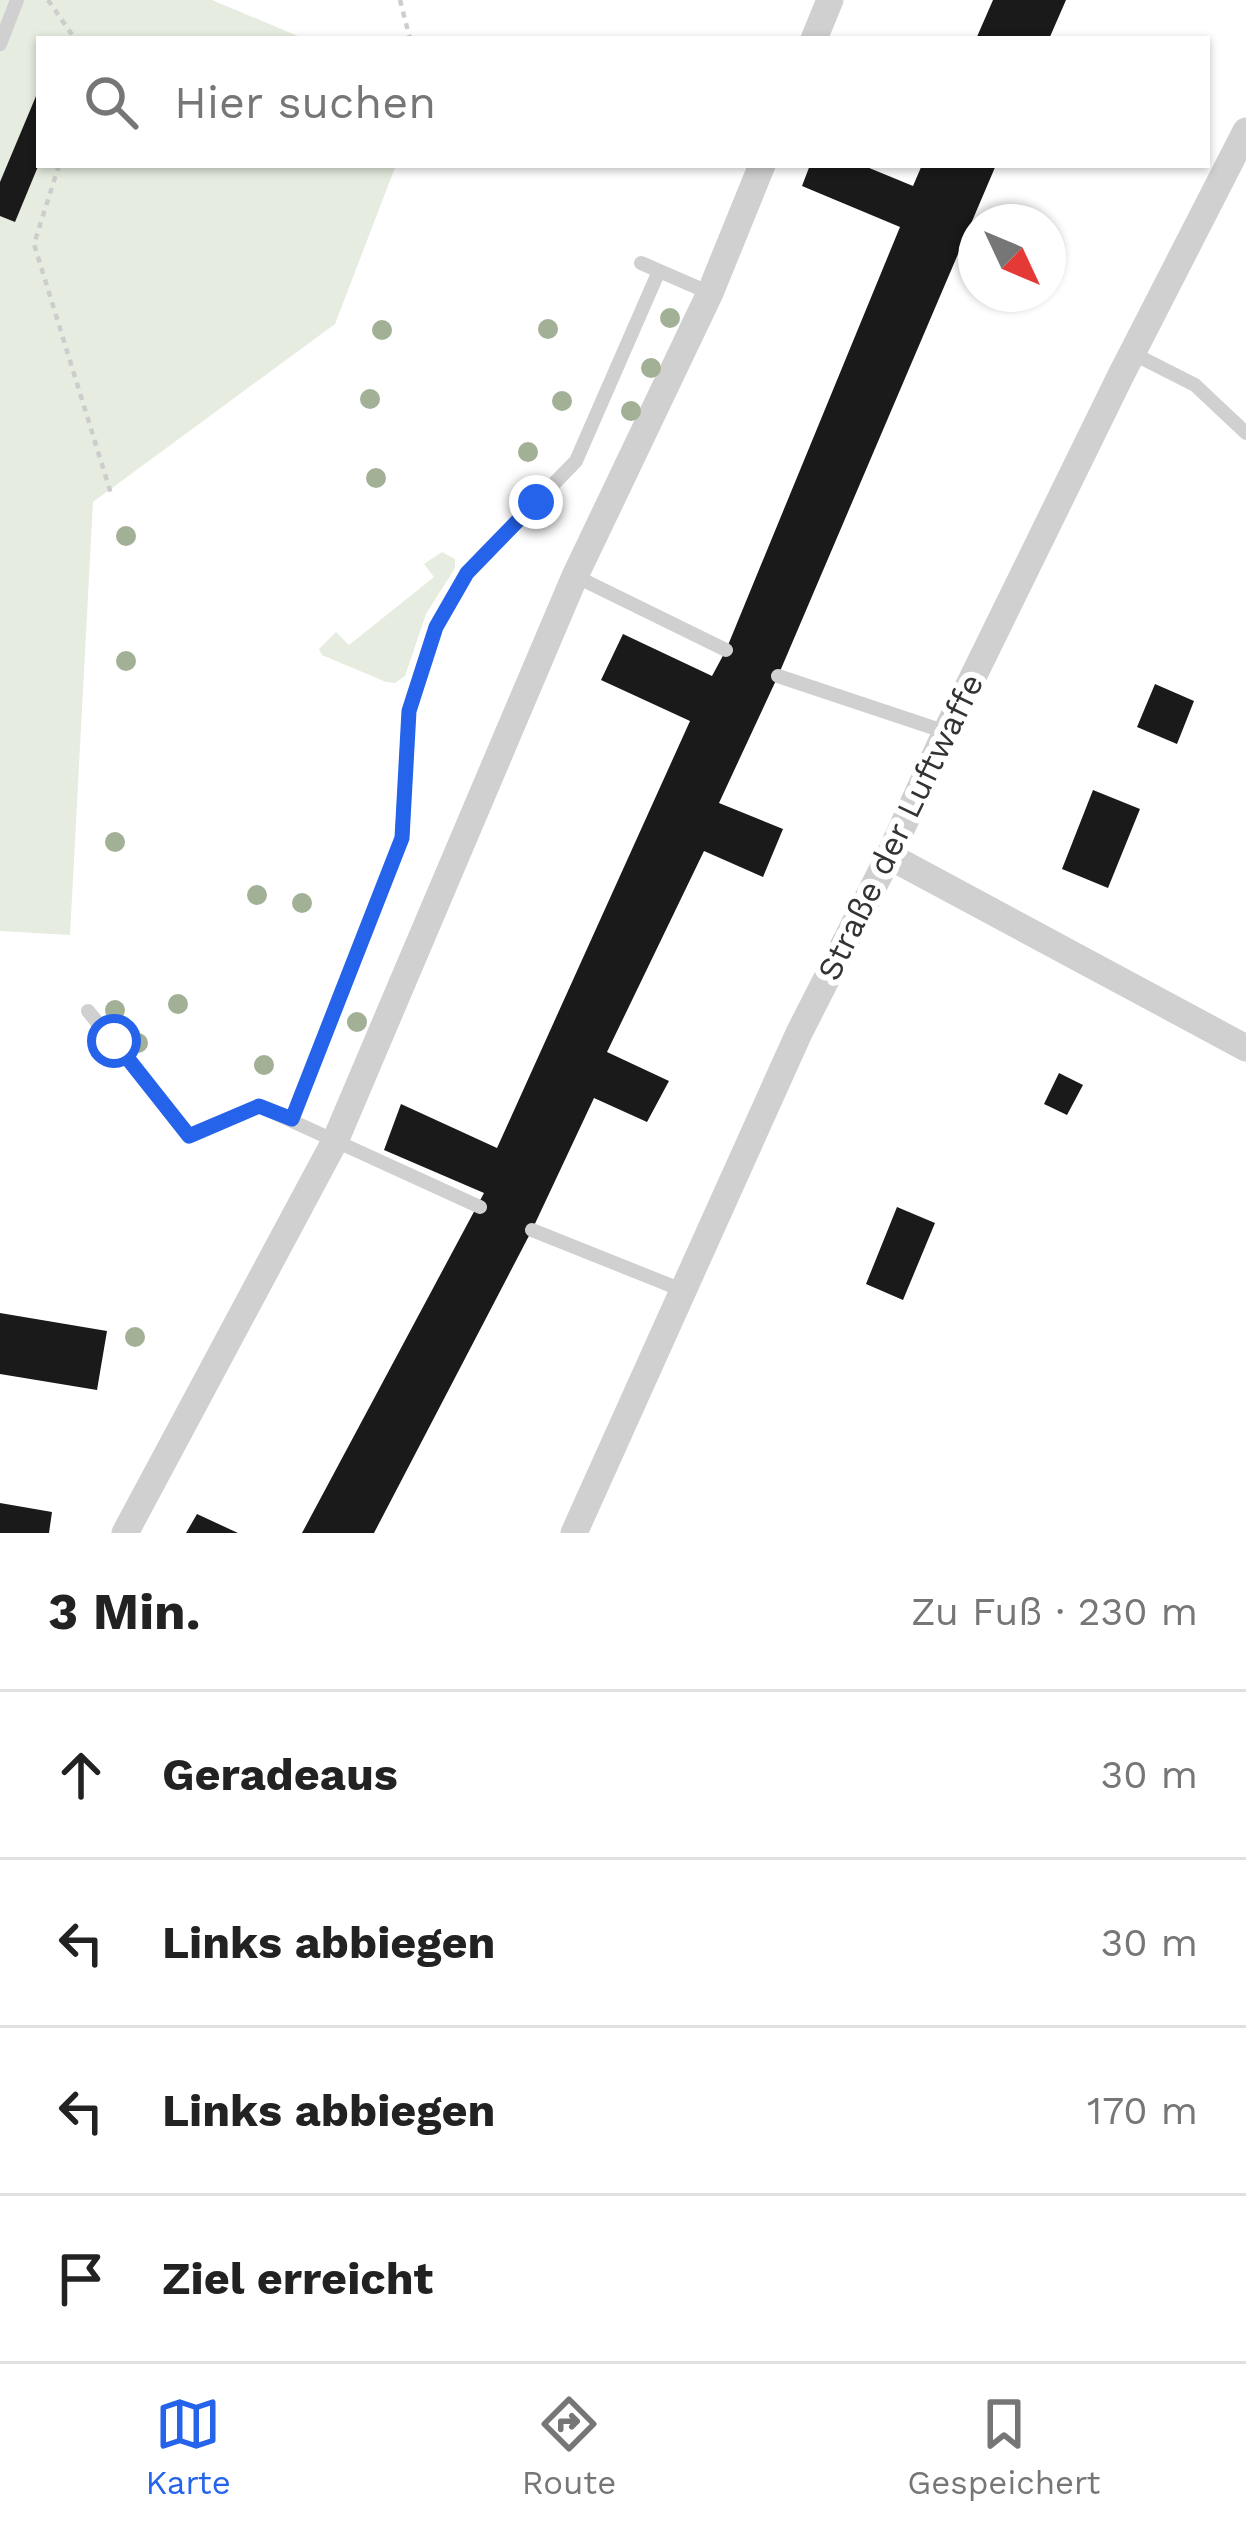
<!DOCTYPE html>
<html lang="de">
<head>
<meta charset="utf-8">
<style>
	:root { --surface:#fff; --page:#f6f6f6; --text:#222; --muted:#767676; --line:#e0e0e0; --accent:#2563eb }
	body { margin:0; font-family:"Work Sans",sans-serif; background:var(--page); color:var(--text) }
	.compass { position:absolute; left:958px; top:204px; width:108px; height:108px; border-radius:50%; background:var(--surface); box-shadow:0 3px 9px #0004; rotate:134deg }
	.stop { position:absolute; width:36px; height:36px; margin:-27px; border:9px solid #2563eb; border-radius:50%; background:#fff }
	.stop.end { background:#2563eb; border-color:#fff; box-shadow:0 3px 12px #0008 }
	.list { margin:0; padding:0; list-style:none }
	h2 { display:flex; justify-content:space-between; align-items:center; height:156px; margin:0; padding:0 48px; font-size:51px }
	h2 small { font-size:39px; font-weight:400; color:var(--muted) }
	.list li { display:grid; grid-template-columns:78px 1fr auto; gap:36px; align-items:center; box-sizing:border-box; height:168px; padding:0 48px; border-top:3px solid var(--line) }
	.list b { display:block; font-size:45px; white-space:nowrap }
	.list em { font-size:39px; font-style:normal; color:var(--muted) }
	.icon { flex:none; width:66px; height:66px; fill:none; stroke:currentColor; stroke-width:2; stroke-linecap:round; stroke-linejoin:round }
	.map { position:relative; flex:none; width:1246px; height:1533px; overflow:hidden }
	.search { position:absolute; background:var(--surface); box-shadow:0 3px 9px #0004; left:36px; right:36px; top:36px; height:132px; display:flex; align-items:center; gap:30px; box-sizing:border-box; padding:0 42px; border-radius:0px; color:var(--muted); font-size:45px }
	.sheet { height:828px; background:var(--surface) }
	nav { display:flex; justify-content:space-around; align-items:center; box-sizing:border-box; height:168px; border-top:3px solid var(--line); background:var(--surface); font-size:33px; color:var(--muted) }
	nav a { display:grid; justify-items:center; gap:6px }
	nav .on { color:var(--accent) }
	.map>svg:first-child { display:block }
</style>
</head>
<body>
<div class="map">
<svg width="1246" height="1533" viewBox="0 0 1246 1533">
	<rect width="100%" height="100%" fill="#fff"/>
	<path fill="#e6ecdf" d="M0 0H212L305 39H39V165H396L335 324 93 502 70 935 0 931Z
		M442 552 455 559V568L426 614 405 676 395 683 386 682 322 655 319 649 336 632 349 645 434 577 424 564Z"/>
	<path fill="#1a1a1a" d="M993 0H1066L1049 39H976Z
		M39 89V164L15 222 0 216V182Z
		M810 165H862L913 186 922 165H996L778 676 719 803 783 829 763 877 704 851 607 1052 669 1081 647 1122 594 1098 532 1230 374 1533H302L484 1193 384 1150 401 1104 497 1148 690 721 601 680 623 634 712 676 726 650 900 227 802 186Z
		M1155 684 1194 701 1177 744 1137 727Z
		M1093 790 1140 809 1108 888 1062 869Z
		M1059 1073 1083 1085 1067 1115 1044 1104Z
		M897 1207 935 1223 903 1300 866 1284Z
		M0 1313 107 1331 97 1390 0 1374Z
		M0 1503 52 1512 49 1533H0Z
		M197 1514 238 1533H186Z"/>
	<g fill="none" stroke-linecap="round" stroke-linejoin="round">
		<path stroke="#cdcdcd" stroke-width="4.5" stroke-dasharray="6 6" stroke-linecap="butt" d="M48 0 75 39
			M400 0 410 39
			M59 165 34 244 112 497"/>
		<path stroke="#d0d0d0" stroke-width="14" d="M0 44 17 0
			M641 263 710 293
			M1132 353 1195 385 1246 433
			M575 576 726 650
			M778 676 946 732
			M88 1011 189 1135 259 1106 480 1207
			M292 1119 402 838 409 711 436 627 467 573 576 461 659 271
			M532 1230 682 1290"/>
		<path stroke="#d0d0d0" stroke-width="27" d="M814 39 830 0
			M889 856 1246 1048
			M125 1533 336 1139 575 576 710 293 762 165
			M574 1533 799 1033 889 856 946 732 1121 375 1246 131"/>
	</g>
	<g fill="#a2b095">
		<circle cx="670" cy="318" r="10"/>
		<circle cx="548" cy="329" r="10"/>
		<circle cx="382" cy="330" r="10"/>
		<circle cx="651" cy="368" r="10"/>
		<circle cx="370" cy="399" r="10"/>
		<circle cx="562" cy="401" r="10"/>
		<circle cx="631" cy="411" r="10"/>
		<circle cx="528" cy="452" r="10"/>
		<circle cx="376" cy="478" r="10"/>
		<circle cx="126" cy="536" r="10"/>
		<circle cx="126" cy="661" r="10"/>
		<circle cx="115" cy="842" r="10"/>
		<circle cx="257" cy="895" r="10"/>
		<circle cx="302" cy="903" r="10"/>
		<circle cx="178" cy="1004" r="10"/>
		<circle cx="115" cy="1010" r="10"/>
		<circle cx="357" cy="1022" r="10"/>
		<circle cx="138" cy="1043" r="10"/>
		<circle cx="264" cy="1065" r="10"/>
		<circle cx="135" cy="1337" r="10"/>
	</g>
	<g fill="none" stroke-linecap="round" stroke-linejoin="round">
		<path stroke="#2563eb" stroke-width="15" d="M114 1041 189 1136 259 1106 292 1119 402 838 409 711 436 627 467 573 536 502"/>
	</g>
	<g text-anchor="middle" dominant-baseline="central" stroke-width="12" stroke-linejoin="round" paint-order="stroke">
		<g font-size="33" fill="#333" stroke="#fff">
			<text transform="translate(900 827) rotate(-64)">Straße der Luftwaffe</text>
		</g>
	</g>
</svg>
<svg class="compass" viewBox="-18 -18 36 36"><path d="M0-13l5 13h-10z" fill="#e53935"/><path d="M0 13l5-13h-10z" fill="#767676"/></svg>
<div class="stop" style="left:114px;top:1041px"></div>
<div class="stop end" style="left:536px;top:502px"></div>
<div class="search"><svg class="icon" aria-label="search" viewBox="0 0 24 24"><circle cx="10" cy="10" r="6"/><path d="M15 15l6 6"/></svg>Hier suchen</div>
</div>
<section class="sheet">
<h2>3 Min.<small>Zu Fuß · 230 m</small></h2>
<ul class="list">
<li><svg class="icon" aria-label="ahead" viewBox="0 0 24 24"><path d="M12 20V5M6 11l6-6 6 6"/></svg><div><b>Geradeaus</b></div><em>30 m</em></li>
<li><svg class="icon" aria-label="left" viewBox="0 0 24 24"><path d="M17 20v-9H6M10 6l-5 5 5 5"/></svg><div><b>Links abbiegen</b></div><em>30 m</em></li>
<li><svg class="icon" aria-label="left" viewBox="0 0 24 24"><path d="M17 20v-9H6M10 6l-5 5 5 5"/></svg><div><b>Links abbiegen</b></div><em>170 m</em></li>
<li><svg class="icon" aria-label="arrive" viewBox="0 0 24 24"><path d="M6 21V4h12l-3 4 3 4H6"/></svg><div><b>Ziel erreicht</b></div></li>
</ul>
</section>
<nav>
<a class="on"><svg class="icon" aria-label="map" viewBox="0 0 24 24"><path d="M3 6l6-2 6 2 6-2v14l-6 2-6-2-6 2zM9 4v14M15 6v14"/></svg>Karte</a>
<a><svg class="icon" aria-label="directions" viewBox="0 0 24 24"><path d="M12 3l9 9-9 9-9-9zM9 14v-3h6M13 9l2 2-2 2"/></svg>Route</a>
<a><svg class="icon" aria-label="saved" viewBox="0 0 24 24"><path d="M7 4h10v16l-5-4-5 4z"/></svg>Gespeichert</a>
</nav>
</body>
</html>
